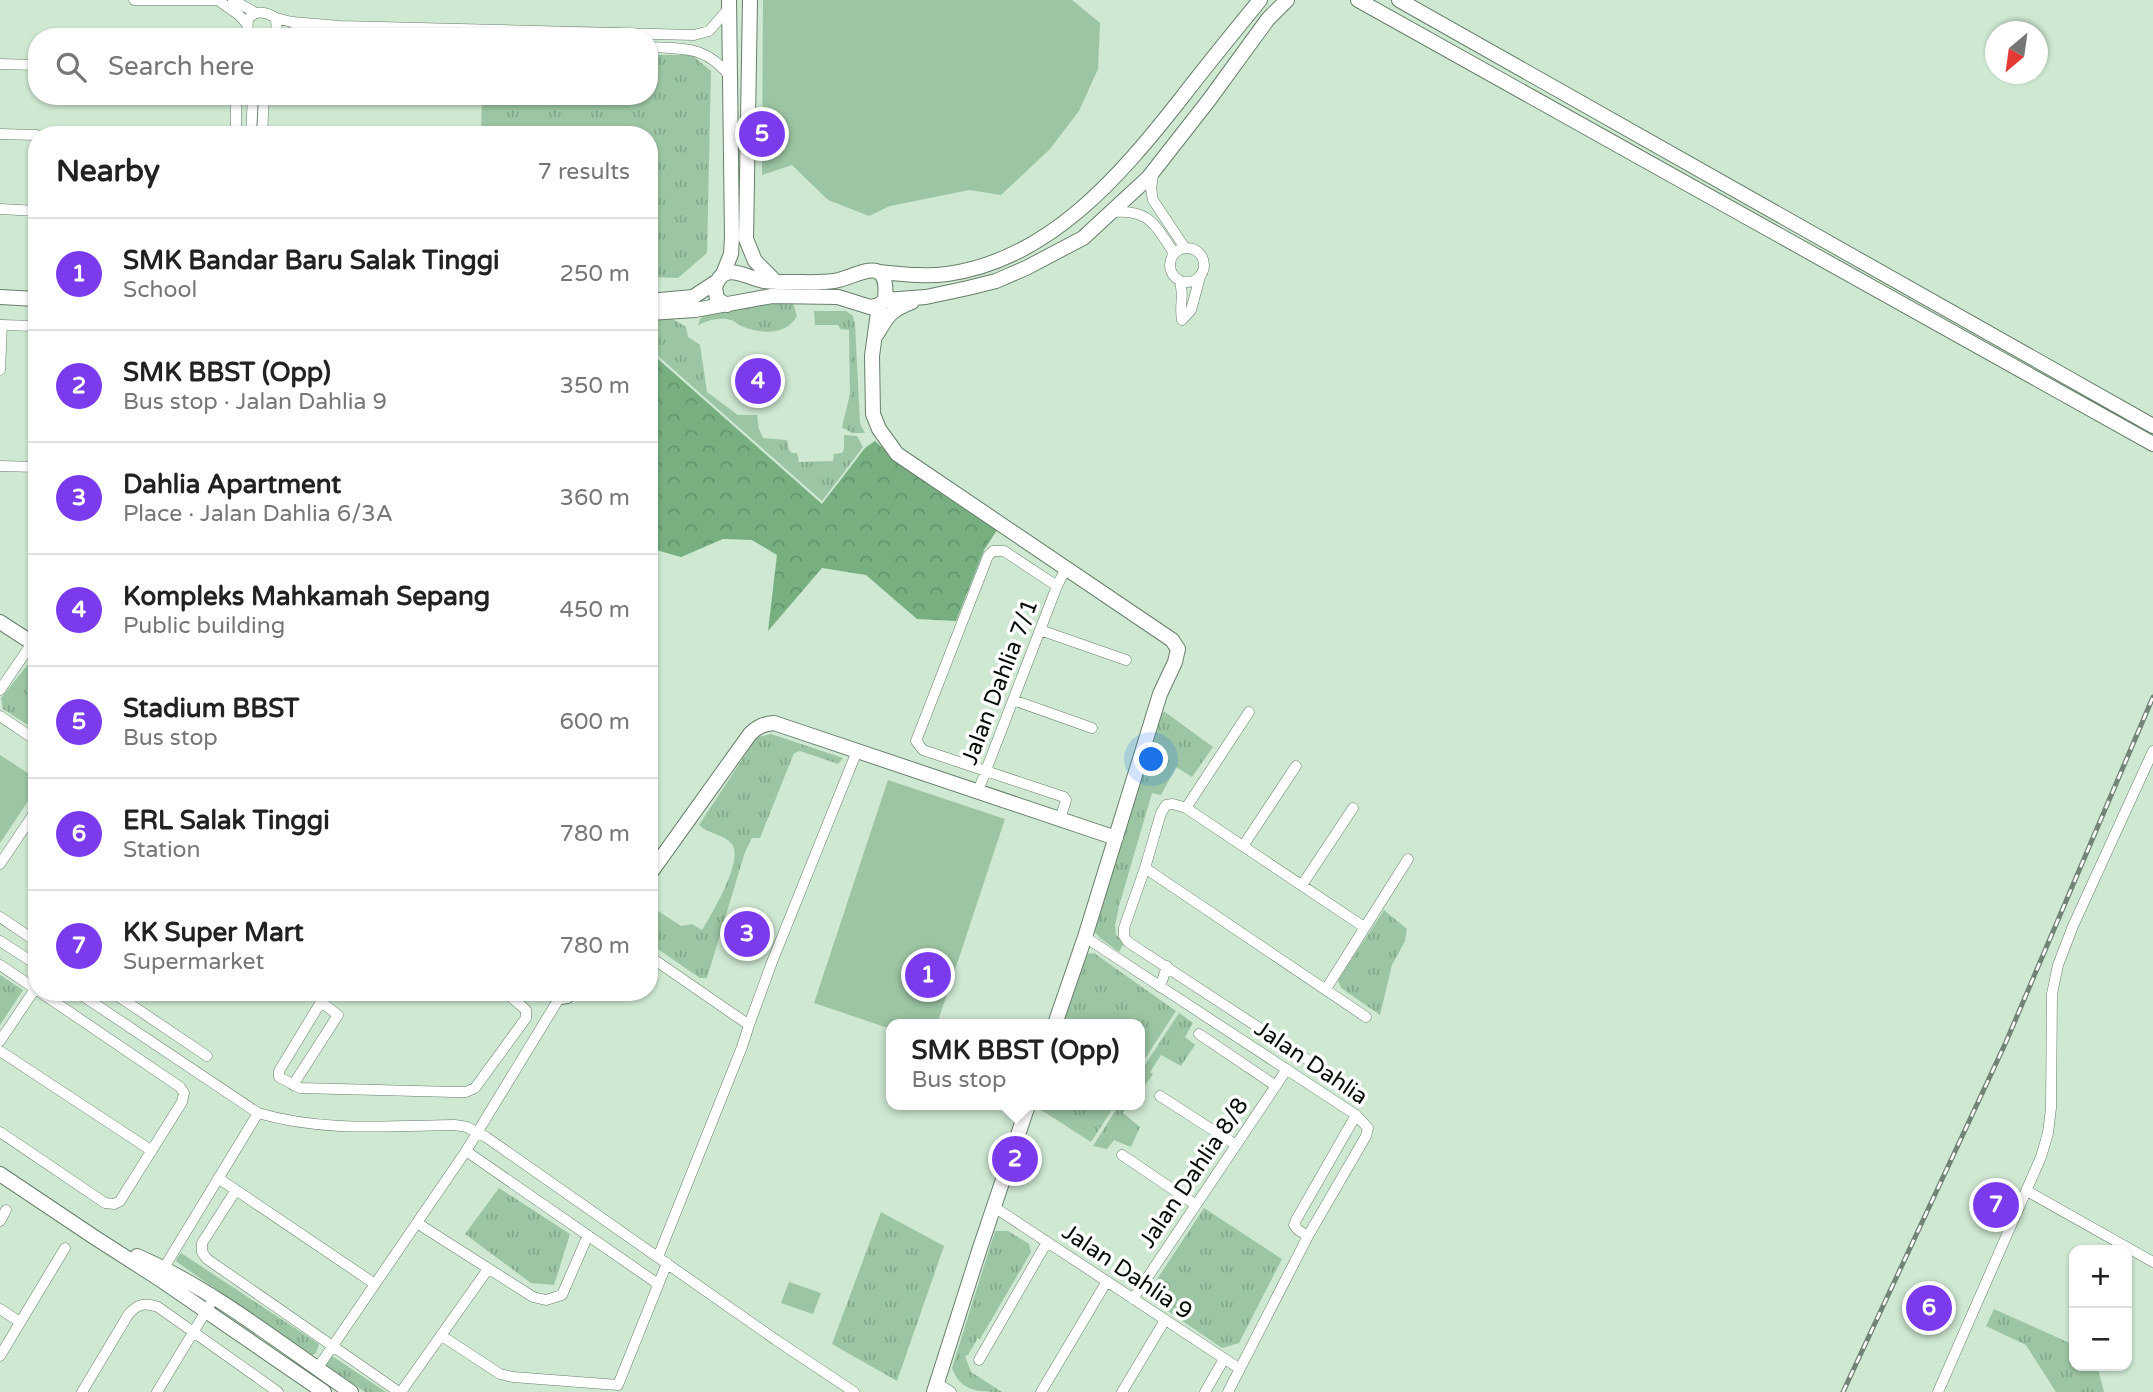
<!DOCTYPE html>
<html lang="en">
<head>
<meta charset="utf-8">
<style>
	:root { --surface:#fff; --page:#f2f2f2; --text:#222; --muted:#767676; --line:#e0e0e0; --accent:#7c3aed }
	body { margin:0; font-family:"Varela Round",sans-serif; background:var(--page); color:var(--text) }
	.controls { position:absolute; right:21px; bottom:21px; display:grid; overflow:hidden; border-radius:14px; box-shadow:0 2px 5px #0004 }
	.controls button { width:63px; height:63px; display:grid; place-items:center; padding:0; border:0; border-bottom:2px solid var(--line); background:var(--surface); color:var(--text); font:35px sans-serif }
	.compass { position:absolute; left:1985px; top:21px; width:63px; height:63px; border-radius:50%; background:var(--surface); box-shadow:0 2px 5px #0004; rotate:209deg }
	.you { position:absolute; left:1152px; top:760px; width:24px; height:24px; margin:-18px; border:5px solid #fff; border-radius:50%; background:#1a73e8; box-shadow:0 0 0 10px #1a73e833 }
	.badge { display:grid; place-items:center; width:46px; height:46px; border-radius:50%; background:var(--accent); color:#fff; font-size:23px; font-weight:700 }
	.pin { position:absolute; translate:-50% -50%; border:4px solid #fff; box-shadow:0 2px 7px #0006 }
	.popup { position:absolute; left:886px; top:1019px; width:259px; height:91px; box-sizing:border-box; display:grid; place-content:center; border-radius:14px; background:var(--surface); filter:drop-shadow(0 2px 5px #0005); font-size:23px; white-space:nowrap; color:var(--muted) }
	.popup b { font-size:26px; color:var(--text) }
	.popup::after { content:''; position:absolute; left:50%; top:100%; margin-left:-14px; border:14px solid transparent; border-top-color:var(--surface) }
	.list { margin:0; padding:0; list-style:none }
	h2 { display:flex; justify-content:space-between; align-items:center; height:91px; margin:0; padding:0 28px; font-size:30px }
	h2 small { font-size:23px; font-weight:400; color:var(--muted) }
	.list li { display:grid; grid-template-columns:46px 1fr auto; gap:21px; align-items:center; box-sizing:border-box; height:112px; padding:0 28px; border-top:2px solid var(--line) }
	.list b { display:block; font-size:26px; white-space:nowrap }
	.list p { margin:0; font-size:23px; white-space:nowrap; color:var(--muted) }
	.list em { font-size:23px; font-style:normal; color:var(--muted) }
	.icon { flex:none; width:38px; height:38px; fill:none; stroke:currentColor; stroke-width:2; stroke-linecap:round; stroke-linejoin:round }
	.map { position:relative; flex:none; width:2153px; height:1392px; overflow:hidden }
	.search { position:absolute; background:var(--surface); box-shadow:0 2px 5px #0004; left:28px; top:28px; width:630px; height:77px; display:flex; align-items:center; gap:18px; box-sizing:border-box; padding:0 24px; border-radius:28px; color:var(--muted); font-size:26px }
	.panel { position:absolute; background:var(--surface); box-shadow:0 2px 5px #0004; left:28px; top:126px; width:630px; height:875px; border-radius:28px }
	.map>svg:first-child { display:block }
</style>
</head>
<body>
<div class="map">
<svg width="2153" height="1392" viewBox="0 0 2153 1392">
	<defs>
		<pattern id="grass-tufts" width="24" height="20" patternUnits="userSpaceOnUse" patternTransform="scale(1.75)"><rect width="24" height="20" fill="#9cc5a3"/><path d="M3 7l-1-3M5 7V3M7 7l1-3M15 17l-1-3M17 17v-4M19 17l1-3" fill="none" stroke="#85a88b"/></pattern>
		<pattern id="forest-crowns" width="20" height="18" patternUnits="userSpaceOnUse" patternTransform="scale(1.75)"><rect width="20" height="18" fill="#77af81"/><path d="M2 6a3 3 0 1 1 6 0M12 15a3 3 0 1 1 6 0" fill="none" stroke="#65956e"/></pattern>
	</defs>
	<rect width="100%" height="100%" fill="#cee8d2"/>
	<path fill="url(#grass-tufts)" d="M649 55H692L711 71 707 253 678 278 649 277V135H481L482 96H649Z
		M792 300 797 316C786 336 760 334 741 326 739 325 733 320 731 320 721 317 706 320 698 326L700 319 705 314Z
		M814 311H846L853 316 855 324 860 423 865 433H852L842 427 850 394 849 330 840 329 838 325H815Z
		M649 316 673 319 686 327 688 337 700 345 707 392 738 415H757L759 429 763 438 787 440 789 450 792 453H797L799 462 833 461 834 454 842 453 844 449V435L857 436 863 447 822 501 649 348Z
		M35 662 37 663V731L3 709 1 698 29 663Z
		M1161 711 1165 712 1213 747 1192 777 1176 767 1161 795 1152 793 1119 906 1115 925 1116 935 1124 943 1119 952 1100 938 1092 929Z
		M771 734 843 758 838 764 800 751 794 753 760 838H752L745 852 707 978H700L649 943V905L681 926 692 924 702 930C711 915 744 861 732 844 724 834 708 834 699 825L757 737Z
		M1384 910 1407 929 1405 941 1392 965 1380 1015 1341 988 1338 980Z
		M1094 953 1176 1011 1139 1068V1024H1063L1084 954Z
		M0 975 23 990 0 1025Z
		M1179 1013 1193 1023 1185 1037 1195 1045 1181 1066 1161 1055 1150 1072 1153 1074 1139 1094V1074Z
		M1039 1105H1115L1091 1142 1038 1108Z
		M1119 1105H1128L1123 1113 1140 1127 1131 1147 1114 1140 1107 1149 1093 1146Z
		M499 1188 570 1234 554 1285 531 1283 465 1234Z
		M1204 1208 1282 1259 1239 1343 1222 1348 1146 1296Z
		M881 1212 944 1246 897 1381 832 1344Z
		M995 1231H1008L1029 1244 1031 1252 980 1339 978 1338 968 1355 965 1356 971 1372 1002 1392C979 1392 961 1392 952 1368Z
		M181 1253 319 1344 316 1353 311 1356 177 1262 176 1260Z
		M1994 1309 2074 1345V1366H2097L2104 1392H2056L2026 1345 1986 1326Z
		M331 1356 335 1358 386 1392H365L327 1366 326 1363Z"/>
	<path fill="url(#forest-crowns)" d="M649 351 822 504 865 448 875 441 892 456 999 527 984 550 956 621 917 619 866 575 822 568 768 631 777 555 752 540 723 539 681 557 649 548Z"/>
	<path fill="#9cc5a3" d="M763 0H1072L1100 23 1098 69 1079 111 1050 149 1001 195 969 190 890 206 869 216 828 200 792 165 762 175Z
		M0 755 37 779V788L0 843Z
		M888 780 1005 819 937 1024H891V1029L814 1003Z
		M789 1282 821 1293 813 1314 781 1303Z"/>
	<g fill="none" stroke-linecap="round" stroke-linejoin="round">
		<g stroke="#677f6b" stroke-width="11">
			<path id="street" d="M134 0H221
				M233 0 256 13
				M219 1 239 15 247 24
				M276 18 292 22 340 26 694 35 709 31 729 8
				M247 37 248 19C256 9 266 12 276 18L277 37
				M281 37 292 32 358 37
				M649 47C686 49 707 46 731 78
				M0 64 37 65
				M0 134 37 135
				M236 135V96
				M251 135 253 96
				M262 135 264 96
				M1153 174 1151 189 1153 200 1185 248
				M0 209 37 211
				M1112 212C1150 209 1155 225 1174 253
				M1170 265a17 17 0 1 1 34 0a17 17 0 1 1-34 0Z
				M1179 280C1185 293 1179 306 1182 320
				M1182 320 1191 310 1200 277
				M0 325 37 326
				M0 370 2 325
				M0 466 37 467
				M1057 586 1004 551H993L988 556 916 741 923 750 1064 797 1066 800 1060 819
				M1040 630 1126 660
				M0 690 32 643
				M1013 700 1092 728
				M0 716 37 741
				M978 791 1057 586 1066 568
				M1186 808 1249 712
				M1243 846 1296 766
				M0 864 37 809
				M1145 868 1366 1017
				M1302 885 1353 808
				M0 917 37 942
				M1085 937 1356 1115 1368 1128 1366 1136 1308 1236 1228 1392
				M0 941 37 965
				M649 956 749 1025 772 962 857 751
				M0 965 37 990
				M1160 987 1167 966
				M1326 989 1408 859
				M77 992 258 1113C322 1132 389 1126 455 1125L467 1127 486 1137 776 1340 854 1392
				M112 992 207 1056
				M327 992 279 1071V1077L300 1088 454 1092H466L475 1088 526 1018V1010L505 992
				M1199 1034 1276 1086
				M0 1041 35 989
				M0 1051 152 1151
				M293 1085 338 1015 321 1002
				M1357 1092 1128 942 1124 936V928L1145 868 1161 813 1166 805 1173 804 1186 808 1364 927
				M1160 1096 1236 1145
				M0 1132 105 1203 114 1204 120 1201 182 1102 184 1093 180 1087 40 992
				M466 1151 658 1284
				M1122 1155 1196 1205
				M218 1178 375 1284
				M236 1190 202 1243V1252L207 1259 399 1392
				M2027 1191 2153 1262
				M994 1207 1240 1369
				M0 1221 6 1210
				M417 1223 533 1297 546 1300 562 1295 588 1235
				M1308 1236 1298 1230 1294 1225 1296 1220 1356 1115
				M658 1257 742 1047 749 1025
				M162 1271 258 1113
				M1133 1299 1287 1069
				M0 1309 20 1322
				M442 1336 500 1374 513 1377 618 1385 667 1263
				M0 1356 65 1248
				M979 1360 1047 1242
				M317 1369 466 1151 560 997
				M937 1383 951 1392
				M82 1392 128 1315C137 1304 145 1302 158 1307L278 1392
				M157 1392 214 1298
				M401 1392 488 1269
				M1041 1392 1107 1281
				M1122 1392 1165 1320
				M1205 1392 1224 1359
				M1938 1392 2041 1157 2048 1133 2051 1108 2052 994 2058 965 2073 926 2153 751"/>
		</g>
		<g stroke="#677f6b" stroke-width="16">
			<path id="secondary" d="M750 0 746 239 755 261 776 282
				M1358 0 2153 444
				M1399 0 2153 426
				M878 272C901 274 924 277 947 274 1049 260 1120 176 1180 100 1206 66 1233 33 1260 0
				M723 274 731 254 732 237 729 0
				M0 297 37 299
				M649 301 693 297 716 282
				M727 305 717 299 715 288C723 259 746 278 764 281 773 282 782 282 791 282 805 282 820 283 834 281 856 278 890 250 885 300
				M879 305 872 356 873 414 879 429 897 454 1172 640 1178 649 1175 662 1160 694 1085 937 1055 1024
				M649 313 695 310 772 296 838 297 870 307 879 305 885 300 926 297 968 288 996 281 1026 268 1083 238 1148 178 1209 100 1268 19 1287 0
				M877 334C888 315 891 310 912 302
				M0 622 37 646
				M649 875 750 734C758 726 764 724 774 723L1116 838
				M550 992 560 997 567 996 569 992
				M0 1174 94 1237 158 1278 324 1392
				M137 1256C213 1289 282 1345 351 1392
				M934 1392 979 1251 1028 1105"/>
		</g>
		<use href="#street" stroke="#fff" stroke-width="10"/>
		<use href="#secondary" stroke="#fff" stroke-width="14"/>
		<g stroke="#728475" stroke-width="5">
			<path id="rail" d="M1843 1392 2006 1042 2153 697"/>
		</g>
		<use href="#rail" stroke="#fff" stroke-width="2.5" stroke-dasharray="8" stroke-linecap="butt"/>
	</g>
	<g text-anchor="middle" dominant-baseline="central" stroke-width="7" stroke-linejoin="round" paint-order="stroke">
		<g font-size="23" fill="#060e07" stroke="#fff">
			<text transform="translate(1000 682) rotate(-69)">Jalan Dahlia 7/1</text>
			<text transform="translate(1311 1063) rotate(34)">Jalan Dahlia</text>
			<text transform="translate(1194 1173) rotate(-56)">Jalan Dahlia 8/8</text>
			<text transform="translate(1127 1272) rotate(34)">Jalan Dahlia 9</text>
		</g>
	</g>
</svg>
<div class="controls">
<button>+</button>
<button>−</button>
</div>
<svg class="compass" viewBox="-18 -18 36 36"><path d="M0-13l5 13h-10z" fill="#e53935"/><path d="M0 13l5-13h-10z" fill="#767676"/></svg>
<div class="you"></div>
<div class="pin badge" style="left:928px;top:975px">1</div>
<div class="pin badge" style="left:1015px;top:1159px">2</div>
<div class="popup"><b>SMK BBST (Opp)</b>Bus stop</div>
<div class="pin badge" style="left:747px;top:934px">3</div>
<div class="pin badge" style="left:758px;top:381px">4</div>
<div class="pin badge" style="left:762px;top:134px">5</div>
<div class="pin badge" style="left:1929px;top:1308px">6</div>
<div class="pin badge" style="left:1996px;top:1205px">7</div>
<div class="search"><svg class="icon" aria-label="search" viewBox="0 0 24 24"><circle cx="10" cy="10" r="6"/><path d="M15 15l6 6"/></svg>Search here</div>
<section class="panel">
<h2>Nearby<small>7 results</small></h2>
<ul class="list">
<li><span class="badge">1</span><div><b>SMK Bandar Baru Salak Tinggi</b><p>School</p></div><em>250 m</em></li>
<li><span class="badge">2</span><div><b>SMK BBST (Opp)</b><p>Bus stop · Jalan Dahlia 9</p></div><em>350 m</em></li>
<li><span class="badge">3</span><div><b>Dahlia Apartment</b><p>Place · Jalan Dahlia 6/3A</p></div><em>360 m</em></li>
<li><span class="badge">4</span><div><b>Kompleks Mahkamah Sepang</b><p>Public building</p></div><em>450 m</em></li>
<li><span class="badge">5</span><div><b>Stadium BBST</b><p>Bus stop</p></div><em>600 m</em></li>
<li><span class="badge">6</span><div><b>ERL Salak Tinggi</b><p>Station</p></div><em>780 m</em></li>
<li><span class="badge">7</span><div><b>KK Super Mart</b><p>Supermarket</p></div><em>780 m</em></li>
</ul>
</section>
</div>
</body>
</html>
